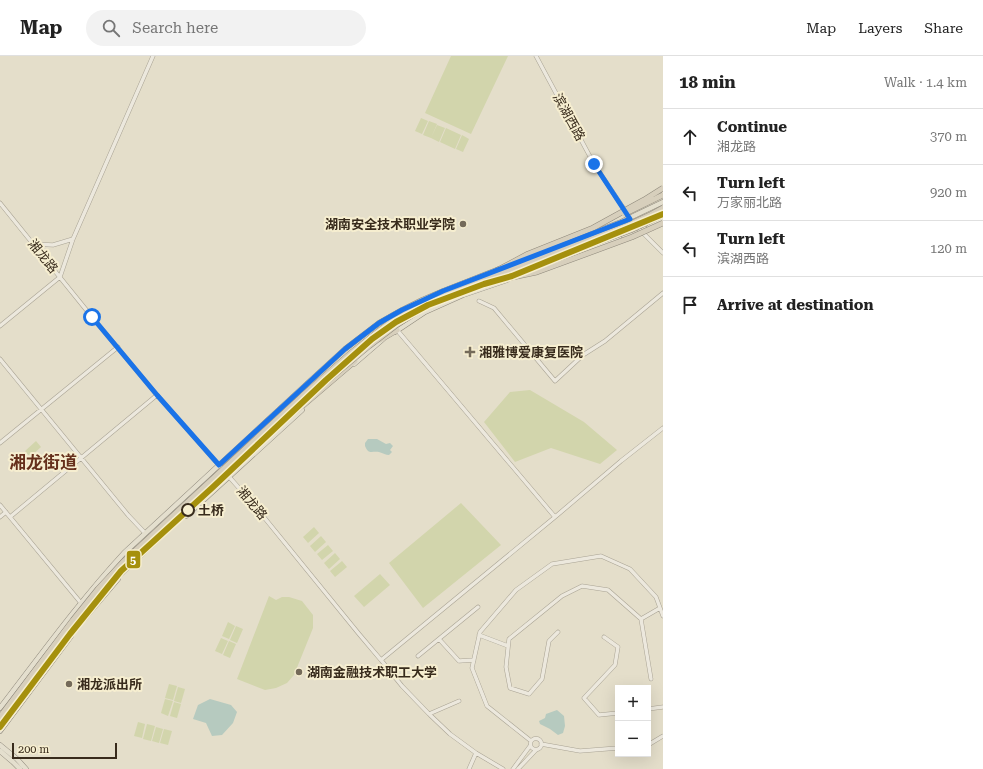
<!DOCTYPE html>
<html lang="en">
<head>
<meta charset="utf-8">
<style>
	:root { --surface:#fff; --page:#f2f2f2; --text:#222; --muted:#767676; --line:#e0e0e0 }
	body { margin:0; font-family:"Roboto Serif","Noto Sans SC",serif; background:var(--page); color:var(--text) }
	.controls { position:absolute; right:12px; bottom:12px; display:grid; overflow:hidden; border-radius:0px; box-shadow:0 4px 16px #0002 }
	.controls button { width:36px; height:36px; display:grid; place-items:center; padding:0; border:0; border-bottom:1px solid var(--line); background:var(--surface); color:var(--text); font:20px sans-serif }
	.scale { position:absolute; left:12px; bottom:10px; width:105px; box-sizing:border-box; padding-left:4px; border:2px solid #382b1c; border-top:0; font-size:11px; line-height:14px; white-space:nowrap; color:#382b1c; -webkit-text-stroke:3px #f6eed0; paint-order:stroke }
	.stop { position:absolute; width:12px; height:12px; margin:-9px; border:3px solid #1a73e8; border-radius:50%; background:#fff }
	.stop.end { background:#1a73e8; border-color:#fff; box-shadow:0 1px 4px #0008 }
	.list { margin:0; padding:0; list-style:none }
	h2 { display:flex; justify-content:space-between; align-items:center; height:52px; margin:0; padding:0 16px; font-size:17px }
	h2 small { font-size:13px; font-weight:400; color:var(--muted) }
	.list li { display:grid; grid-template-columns:26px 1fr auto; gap:12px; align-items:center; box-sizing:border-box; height:56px; padding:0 16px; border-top:1px solid var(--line) }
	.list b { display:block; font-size:15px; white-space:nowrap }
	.list p { margin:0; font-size:13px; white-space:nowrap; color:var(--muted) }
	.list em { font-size:13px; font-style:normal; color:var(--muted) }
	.icon { flex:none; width:22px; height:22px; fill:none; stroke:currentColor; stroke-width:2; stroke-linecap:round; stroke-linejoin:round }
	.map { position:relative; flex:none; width:663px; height:713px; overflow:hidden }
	header { display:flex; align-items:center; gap:24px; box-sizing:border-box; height:56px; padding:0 20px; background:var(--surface); border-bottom:1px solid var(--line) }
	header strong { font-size:19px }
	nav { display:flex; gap:22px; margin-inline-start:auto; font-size:14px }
	.search { width:280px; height:36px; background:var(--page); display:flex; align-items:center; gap:10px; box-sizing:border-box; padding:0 14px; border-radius:22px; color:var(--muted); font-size:15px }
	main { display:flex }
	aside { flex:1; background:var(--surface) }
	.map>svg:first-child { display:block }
</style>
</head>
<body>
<header>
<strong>Map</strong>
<div class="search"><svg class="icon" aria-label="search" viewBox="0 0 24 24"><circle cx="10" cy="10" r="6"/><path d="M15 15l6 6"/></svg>Search here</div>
<nav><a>Map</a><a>Layers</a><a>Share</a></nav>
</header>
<main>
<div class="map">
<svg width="663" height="713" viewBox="0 0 663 713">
	<rect width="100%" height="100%" fill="#e4deca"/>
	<path fill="#d2d5ac" d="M451 0H508L471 78 425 57Z
		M421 62 428 65 422 78 415 75Z
		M429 65 437 68 431 82 423 79Z
		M437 69 445 72 439 86 431 82Z
		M446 72 461 79 455 93 440 86Z
		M462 79 469 83 463 96 456 93Z
		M530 334 584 366 617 394 600 408 551 392 515 406 484 366 510 336Z
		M36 385 41 391 30 401 25 395Z
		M461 447 501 489 423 552 389 507Z
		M314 471 319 477 308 487 303 481Z
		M321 480 326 486 315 496 310 490Z
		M328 489 333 495 322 504 317 498Z
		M335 497 340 503 329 513 324 507Z
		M342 505 347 511 335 521 330 515Z
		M380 518 390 529 364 551 354 540Z
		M269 540 276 544 282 541H289L302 545 313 559V572L294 619 287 627 276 632 265 634 237 623Z
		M228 566 235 570 229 583 222 580Z
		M236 570 243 573 237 587 230 584Z
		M221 582 228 585 222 598 215 595Z
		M229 585 236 588 230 602 223 599Z
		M169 628 177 630 173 644 165 642Z
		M178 631 185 633 181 647 174 645Z
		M165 643 173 645 168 660 161 657Z
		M174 646 181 648 177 662 170 660Z
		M138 666 145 668 142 682 134 680Z
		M147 668 155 670 151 685 143 683Z
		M156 671 163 673 159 687 152 685Z
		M164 673 172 675 168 689 160 687Z"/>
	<path fill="#b6cabf" d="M368 383H377L386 388 390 387 393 390 390 394 392 396 389 399C386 399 383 397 379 396 371 395 369 399 365 390V387Z
		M210 643 231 649 237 656 233 667 222 679 212 680 206 667 193 663 198 649Z
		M557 654 564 660 565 670 563 677 558 679 550 673 540 668 539 665 545 662 546 658Z"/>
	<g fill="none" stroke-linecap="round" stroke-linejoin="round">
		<g stroke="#a9a394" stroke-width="4.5">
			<path id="minor" d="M536 0 594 108 626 156
				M0 147 92 261 157 339 254 449 359 578 381 604 402 630 429 658 450 678 476 697 503 713
				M637 171 663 197
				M33 188 53 189 73 183
				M479 245 494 252 555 325 583 299 605 285 663 237
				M0 270 60 221 73 183 153 0
				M397 274 555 461
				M0 303 128 459 145 477
				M0 387 118 291
				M0 449 81 547
				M0 461 6 456
				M10 461 157 339
				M558 576 549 585 542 623 529 638 510 632 506 611 509 583 562 540 582 530 608 534 641 563
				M479 579 508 590
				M604 581 618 591 615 609 584 642 599 659 618 657
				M439 583 459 605 474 604
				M418 600 478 551
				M381 604 555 461 621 405 663 372
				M651 623 641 563 660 552
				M648 653 663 651
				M429 658 459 645
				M530.5 688a5.5 5.5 0 1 1 11 0a5.5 5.5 0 1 1-11 0Z
				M531 685 487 650 472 612 480 576 516 534 552 508 601 500 630 513 656 541 663 560
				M541 688 580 695 618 692
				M648 689 663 680
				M469 713 476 697
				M513 713 530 690
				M518 713 536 694"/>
		</g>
		<g stroke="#8e887b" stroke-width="5.5">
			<path id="major" d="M649 171 663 163
				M513 208 621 166 663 146
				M527 216 581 196 620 183
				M395 276 425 256 463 239 507 224
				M354 308 383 283
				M186 460 302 354
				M84 563 118 523
				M0 652C40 600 79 546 124 497L310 325 345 293 379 267 402 254 422 244 443 235 499 213
				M0 675 71 580
				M0 689 17 703 26 713
				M0 695 13 706 20 713"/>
		</g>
		<g stroke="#8e887b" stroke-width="6">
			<path id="highway" d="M380 284 397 274
				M287 363 355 305"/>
		</g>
		<use href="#minor" stroke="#ece8dd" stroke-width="3.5"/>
		<use href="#major" stroke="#e4dfce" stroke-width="4.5"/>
		<use href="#highway" stroke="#d7cfbc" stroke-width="5"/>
		<g stroke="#8e887b" stroke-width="6" stroke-linecap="butt">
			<path id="highway-bridge" d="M624 158 663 139
				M496 215 528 198 593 172 644 144 663 132
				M504 223 537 216 632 181 663 167
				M0 661 73 564 98 533 124 505 302 340 352 296 394 263 421 248 440 239 628 169 652 158 663 152
				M0 669 102 535 208 436 304 344 369 290 395 270 422 253 455 238 631 174 663 159"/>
		</g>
		<use href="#highway-bridge" stroke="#d7cfbc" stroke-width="5"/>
		<g stroke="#f6eed0" stroke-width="9">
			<path id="metro-1" d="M0 671 70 578 121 515 213 431 326 324 372 283 396 266 428 249 484 228 512 220 663 158"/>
		</g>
		<use href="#metro-1" stroke="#a5900d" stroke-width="6"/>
	</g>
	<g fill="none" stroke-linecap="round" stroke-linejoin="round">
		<path stroke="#1a73e8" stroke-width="5" d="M92 261 157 339 219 409 345 293 379 267 402 254 443 235 630 163 594 108"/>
	</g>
	<g fill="#746a59" stroke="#f6eed0" stroke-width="1.5">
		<circle cx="463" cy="168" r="4"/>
		<path d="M468 290h4v4h4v4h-4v4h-4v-4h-4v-4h4z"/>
		<circle cx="299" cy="616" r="4"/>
		<circle cx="69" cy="628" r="4"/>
	</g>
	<circle fill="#f6eed0" stroke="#382b1c" stroke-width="2" cx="188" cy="454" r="6"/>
	<g text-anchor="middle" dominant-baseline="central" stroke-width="4" stroke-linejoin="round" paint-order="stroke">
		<g font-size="13" fill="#382b1c" stroke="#f6eed0">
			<text transform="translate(569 61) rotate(61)">滨湖西路</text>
			<text transform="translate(43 200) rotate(51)">湘龙路</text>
			<text transform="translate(252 447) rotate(50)">湘龙路</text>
		</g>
		<g font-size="13" font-weight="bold" fill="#382b1c" stroke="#f6eed0" text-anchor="start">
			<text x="455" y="168" text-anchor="end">湖南安全技术职业学院</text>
			<text x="479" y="296">湘雅博爱康复医院</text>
			<text x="307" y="616">湖南金融技术职工大学</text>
			<text x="77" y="628">湘龙派出所</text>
		</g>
		<g font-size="13" font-weight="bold" fill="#382b1c" stroke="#f6eed0" text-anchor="start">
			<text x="198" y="454">土桥</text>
		</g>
		<g font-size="17" font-weight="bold" fill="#652f1b" stroke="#f6eed0">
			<text x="43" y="406">湘龙街道</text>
		</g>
	</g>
	<rect stroke="#f6eed0" stroke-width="1.5" x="126" y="494" width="15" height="19" rx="4" fill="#a5900d"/>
	<g font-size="11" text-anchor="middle" font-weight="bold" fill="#fff">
		<text x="133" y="508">5</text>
	</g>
</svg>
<div class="controls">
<button>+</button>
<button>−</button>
</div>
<div class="scale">200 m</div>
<div class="stop" style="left:92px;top:261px"></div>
<div class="stop end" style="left:594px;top:108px"></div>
</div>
<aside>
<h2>18 min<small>Walk · 1.4 km</small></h2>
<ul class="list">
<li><svg class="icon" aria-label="ahead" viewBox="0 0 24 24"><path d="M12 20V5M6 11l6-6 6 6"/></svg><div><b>Continue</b><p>湘龙路</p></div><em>370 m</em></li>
<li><svg class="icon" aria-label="left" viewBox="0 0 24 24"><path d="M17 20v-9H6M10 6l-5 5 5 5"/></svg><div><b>Turn left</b><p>万家丽北路</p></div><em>920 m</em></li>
<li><svg class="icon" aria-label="left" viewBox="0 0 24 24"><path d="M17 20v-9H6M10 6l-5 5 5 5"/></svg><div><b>Turn left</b><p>滨湖西路</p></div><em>120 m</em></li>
<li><svg class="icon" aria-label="arrive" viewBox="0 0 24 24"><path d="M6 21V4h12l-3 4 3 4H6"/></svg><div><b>Arrive at destination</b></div></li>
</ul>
</aside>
</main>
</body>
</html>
